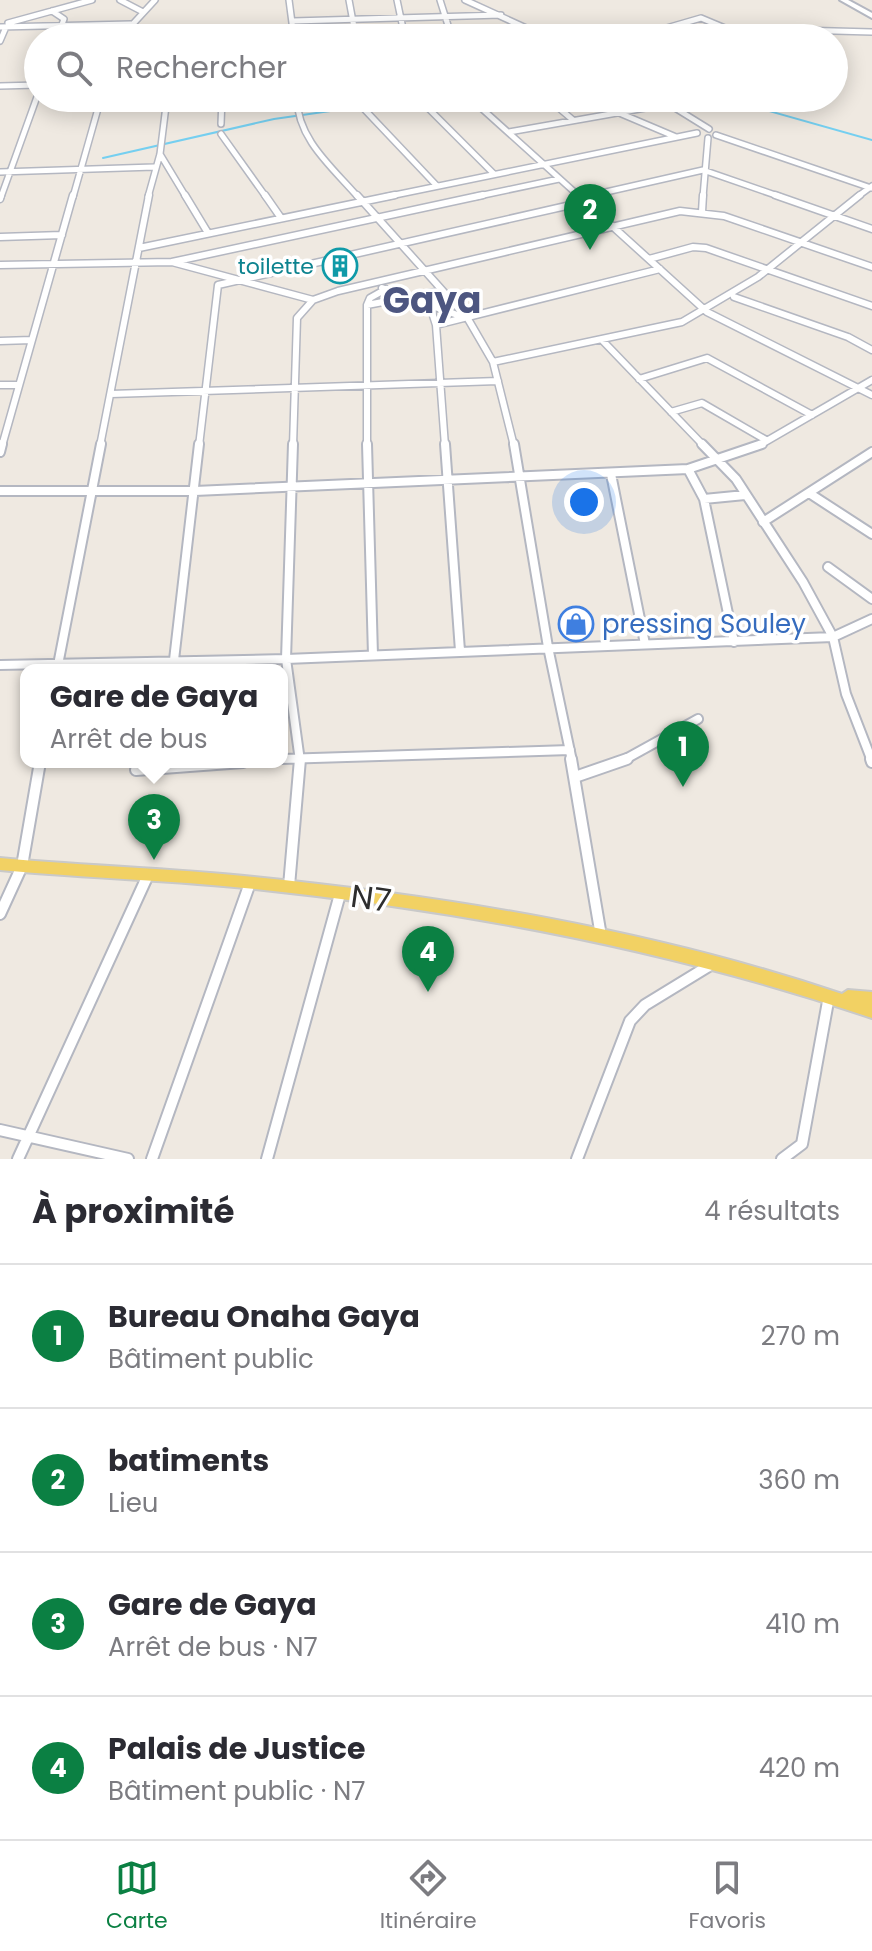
<!DOCTYPE html>
<html lang="fr">
<head>
<meta charset="utf-8">
<style>
	:root { --surface:#fff; --page:#f7f7f7; --text:#2b2b33; --muted:#7c7c81; --line:#e1e1e2; --accent:#0b8043 }
	body { margin:0; font-family:Poppins,sans-serif; background:var(--page); color:var(--text) }
	.you { position:absolute; left:584px; top:502px; width:28px; height:28px; margin:-20px; border:6px solid #fff; border-radius:50%; background:#1a73e8; box-shadow:0 0 0 12px #1a73e833 }
	.badge { display:grid; place-items:center; width:52px; height:52px; border-radius:50%; background:var(--accent); color:#fff; font-size:26px; font-weight:700 }
	.pin { position:absolute; translate:-50% -66px; filter:drop-shadow(0 2px 4px #0008) }
	.pin::after { content:''; position:absolute; top:42px; width:28px; height:24px; background:inherit; clip-path:polygon(0 0,100% 0,50% 100%) }
	.popup { position:absolute; left:20px; top:664px; width:268px; height:104px; box-sizing:border-box; display:grid; place-content:center; border-radius:16px; background:var(--surface); filter:drop-shadow(0 2px 6px #0005); font-size:26px; white-space:nowrap; color:var(--muted) }
	.popup b { font-size:30px; color:var(--text) }
	.popup::after { content:''; position:absolute; left:50%; top:100%; margin-left:-16px; border:16px solid transparent; border-top-color:var(--surface) }
	.list { margin:0; padding:0; list-style:none }
	h2 { display:flex; justify-content:space-between; align-items:center; height:104px; margin:0; padding:0 32px; font-size:34px }
	h2 small { font-size:26px; font-weight:400; color:var(--muted) }
	.list li { display:grid; grid-template-columns:52px 1fr auto; gap:24px; align-items:center; box-sizing:border-box; height:144px; padding:0 32px; border-top:2px solid var(--line) }
	.list b { display:block; font-size:30px; white-space:nowrap }
	.list p { margin:0; font-size:26px; white-space:nowrap; color:var(--muted) }
	.list em { font-size:26px; font-style:normal; color:var(--muted) }
	.icon { flex:none; width:44px; height:44px; fill:none; stroke:currentColor; stroke-width:2; stroke-linecap:round; stroke-linejoin:round }
	.map { position:relative; flex:none; width:872px; height:1159px; overflow:hidden }
	.search { position:absolute; background:var(--surface); box-shadow:0 4px 20px #0003; left:24px; right:24px; top:24px; height:88px; display:flex; align-items:center; gap:20px; box-sizing:border-box; padding:0 28px; border-radius:44px; color:var(--muted); font-size:30px }
	.sheet { height:680px; background:var(--surface) }
	nav { display:flex; justify-content:space-around; align-items:center; box-sizing:border-box; height:112px; border-top:2px solid var(--line); background:var(--surface); font-size:22px; color:var(--muted) }
	nav a { display:grid; justify-items:center; gap:4px }
	nav .on { color:var(--accent) }
	.map>svg:first-child { display:block }
</style>
</head>
<body>
<div class="map">
<svg width="872" height="1159" viewBox="0 0 872 1159">
	<rect width="100%" height="100%" fill="#efe9e1"/>
	<g fill="none" stroke-linecap="round" stroke-linejoin="round">
		<path stroke="#75cff0" stroke-width="2" d="M723 98 872 140
			M103 158 274 119 422 98"/>
		<g stroke="#b4b7c1" stroke-width="8">
			<path id="street-far3" d="M120 0 143 12
				M289 0 294 38
				M349 0 356 38
				M397 0 405 38
				M440 0 452 38
				M465 0 548 38
				M52 11 64 19 57 38
				M293 21 501 15
				M8 23 92 0
				M0 27 131 24
				M120 38 155 0
				M632 38 701 18 744 36
				M732 38 797 30 872 32
				M0 41 6 27
				M0 86 38 85
				M297 98C297 139 333 168 358 197
				M470 98 580 197
				M547 98 573 120
				M599 98 617 112 676 137
				M659 98 709 129
				M423 103 494 174
				M365 110 437 186
				M221 124 222 98
				M509 132 668 104
				M221 134 266 197
				M716 135 871 188
				M160 154 186 197
				M0 172 154 167
				M1 197 38 94
				M73 197 101 98
				M148 197 160 154 167 98
				M385 197 697 133
				M474 197 559 179
				M584 197 703 170 781 197
				M703 197 708 138
				M857 197 872 186"/>
		</g>
		<g stroke="#b4b7c1" stroke-width="9">
			<path id="street-far2" d="M185 195 208 233
				M265 195 281 218
				M357 195 468 319 493 362 514 446
				M578 195 707 312 872 395
				M775 195 872 229
				M581 198 593 195
				M0 199 1 195
				M702 212 703 195
				M0 237 62 235
				M139 248 395 195
				M649 259 693 247 706 248 872 306
				M172 262 483 195
				M0 265 172 262 313 300
				M382 288 463 317
				M734 297 848 337 872 350
				M429 303 436 325 445 446
				M367 305 441 291
				M436 325 660 269
				M602 340 704 446
				M0 341 32 340
				M493 362 682 322 758 277 860 195
				M639 379 707 358 812 415
				M0 385H19
				M111 394 498 381
				M671 412 702 403 766 440
				M2 446 73 195
				M100 446 149 195
				M199 446 218 285 584 202
				M293 446 297 318 313 300 338 291 680 211 724 216 872 267
				M367 446V305L370 298 386 289
				M758 446 872 380"/>
		</g>
		<g stroke="#b4b7c1" stroke-width="12">
			<path id="street-far1" d="M293 444 286 659 300 761
				M367 444 373 655
				M445 444 460 651
				M514 444 548 647 572 761
				M702 444 736 479 803 582 833 637 846 694 872 761
				M0 452 2 444
				M611 474 645 644
				M0 491H195L688 469
				M809 493 872 534
				M704 499 745 495
				M763 522 872 452
				M828 567 872 599
				M734 642 704 499 688 469 762 444
				M174 660 199 444
				M0 665 286 659 833 637 872 619
				M57 670 101 444
				M282 759 570 750
				M622 761 698 719"/>
		</g>
		<g stroke="#b4b7c1" stroke-width="14">
			<path id="street" d="M571 759 601 936
				M871 759 872 762
				M136 770 243 762
				M575 777 627 759
				M289 886 300 759
				M0 914 22 866 40 762
				M0 1130 128 1159
				M18 1159 148 875
				M152 1159 250 883
				M267 1159 340 894
				M577 1159 630 1021 645 1005 712 964
				M782 1159 802 1144 829 996"/>
		</g>
		<g stroke="#b4b7c1" stroke-width="4">
			<path id="secondary" d="M840 0H848L872 13V18Z"/>
		</g>
		<g stroke="#c9c9c9" stroke-width="4">
			<path id="primary" d="M0 858C85 866 170 868 254 877 452 897 653 930 842 994L848 990 872 992V1018C672 950 465 911 255 889 170 880 85 878 0 870Z"/>
		</g>
		<use href="#street-far3" stroke="#fff" stroke-width="5"/>
		<use href="#street-far2" stroke="#fff" stroke-width="6"/>
		<use href="#street-far1" stroke="#fff" stroke-width="8"/>
		<use href="#street" stroke="#fff" stroke-width="10"/>
		<use href="#secondary" fill="#fff" fill-rule="evenodd"/>
		<use href="#primary" fill="#f2d163" fill-rule="evenodd"/>
	</g>
	<defs>
		<g id="building-ring" transform="scale(1.8)"><circle r="9.5" fill="#fff" stroke="#0f9aa8" stroke-width="1.5"/><path d="M-4-6H4V6H1V3H-1V6H-4ZM-2.5-4.3h1.7v1.8h-1.7ZM.8-4.3h1.7v1.8H.8ZM-2.5-1h1.7V.8h-1.7ZM.8-1h1.7V.8H.8Z" fill="#0f9aa8"/></g>
		<g id="shop-ring" transform="scale(1.8)"><circle r="9.5" fill="#fff" stroke="#3f7fe0" stroke-width="1.5"/><path d="M-5-2.5h2.3a2.7 3.5 0 0 1 5.4 0H5L5.5 6h-11ZM-1.5-2.5h3a1.5 2.3 0 0 0-3 0Z" fill="#3f7fe0"/></g>
	</defs>
	<g fill-rule="evenodd">
		<use href="#building-ring" x="340" y="266"/>
		<use href="#shop-ring" x="576" y="624"/>
	</g>
	<g text-anchor="middle" dominant-baseline="central" stroke-width="7" stroke-linejoin="round" paint-order="stroke">
		<g font-size="22" fill="#0d838f" stroke="#fff" text-anchor="end">
			<text x="314" y="266">toilette</text>
		</g>
		<g font-size="26" fill="#366cbe" stroke="#fff" text-anchor="start">
			<text x="602" y="624">pressing Souley</text>
		</g>
		<g font-size="32" fill="#2e2e2e" stroke="#fff">
			<text transform="translate(371 898) rotate(8)">N7</text>
		</g>
		<g font-size="36" font-weight="bold" fill="#4d5680" stroke="#fff">
			<text x="432" y="300">Gaya</text>
		</g>
	</g>
</svg>
<div class="you"></div>
<div class="pin badge" style="left:683px;top:787px">1</div>
<div class="pin badge" style="left:590px;top:250px">2</div>
<div class="pin badge" style="left:154px;top:860px">3</div>
<div class="popup"><b>Gare de Gaya</b>Arrêt de bus</div>
<div class="pin badge" style="left:428px;top:992px">4</div>
<div class="search"><svg class="icon" aria-label="search" viewBox="0 0 24 24"><circle cx="10" cy="10" r="6"/><path d="M15 15l6 6"/></svg>Rechercher</div>
</div>
<section class="sheet">
<h2>À proximité<small>4 résultats</small></h2>
<ul class="list">
<li><span class="badge">1</span><div><b>Bureau Onaha Gaya</b><p>Bâtiment public</p></div><em>270 m</em></li>
<li><span class="badge">2</span><div><b>batiments</b><p>Lieu</p></div><em>360 m</em></li>
<li><span class="badge">3</span><div><b>Gare de Gaya</b><p>Arrêt de bus · N7</p></div><em>410 m</em></li>
<li><span class="badge">4</span><div><b>Palais de Justice</b><p>Bâtiment public · N7</p></div><em>420 m</em></li>
</ul>
</section>
<nav>
<a class="on"><svg class="icon" aria-label="map" viewBox="0 0 24 24"><path d="M3 6l6-2 6 2 6-2v14l-6 2-6-2-6 2zM9 4v14M15 6v14"/></svg>Carte</a>
<a><svg class="icon" aria-label="directions" viewBox="0 0 24 24"><path d="M12 3l9 9-9 9-9-9zM9 14v-3h6M13 9l2 2-2 2"/></svg>Itinéraire</a>
<a><svg class="icon" aria-label="saved" viewBox="0 0 24 24"><path d="M7 4h10v16l-5-4-5 4z"/></svg>Favoris</a>
</nav>
</body>
</html>
